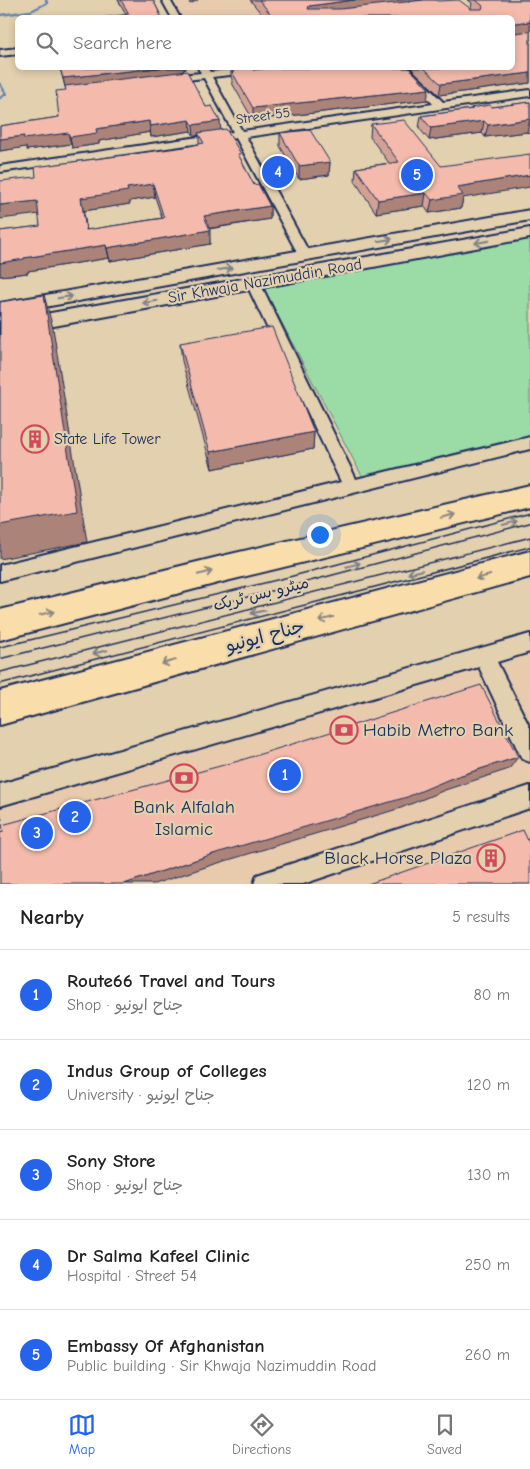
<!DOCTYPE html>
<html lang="en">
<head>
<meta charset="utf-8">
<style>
	:root { --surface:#fff; --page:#f2f2f2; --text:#222; --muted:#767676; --line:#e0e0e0; --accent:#2563eb }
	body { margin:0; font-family:"Comic Neue","Playpen Sans Arabic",sans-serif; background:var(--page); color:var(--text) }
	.you { position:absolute; left:319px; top:534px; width:18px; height:18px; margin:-12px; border:4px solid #fff; border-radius:50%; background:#1a73e8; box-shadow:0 0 0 8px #1a73e833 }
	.badge { display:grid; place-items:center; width:32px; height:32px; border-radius:50%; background:var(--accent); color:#fff; font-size:16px; font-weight:700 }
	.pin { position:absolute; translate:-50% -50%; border:2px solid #fff; box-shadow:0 1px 5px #0006 }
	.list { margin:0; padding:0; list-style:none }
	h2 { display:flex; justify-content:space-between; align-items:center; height:65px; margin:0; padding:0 20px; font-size:21px }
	h2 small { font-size:16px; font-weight:400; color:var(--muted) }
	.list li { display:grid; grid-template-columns:32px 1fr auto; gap:15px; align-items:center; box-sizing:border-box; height:90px; padding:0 20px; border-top:1px solid var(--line) }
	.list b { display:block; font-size:19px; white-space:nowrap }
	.list p { margin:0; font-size:16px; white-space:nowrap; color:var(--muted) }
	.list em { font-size:16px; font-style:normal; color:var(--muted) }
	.icon { flex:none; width:28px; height:28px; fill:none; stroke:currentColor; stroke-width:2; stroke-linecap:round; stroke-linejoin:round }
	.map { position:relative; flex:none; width:530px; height:884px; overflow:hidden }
	.search { position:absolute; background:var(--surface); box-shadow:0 2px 8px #0003; left:15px; right:15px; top:15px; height:55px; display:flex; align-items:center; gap:12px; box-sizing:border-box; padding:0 18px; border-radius:8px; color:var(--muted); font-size:19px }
	.sheet { height:515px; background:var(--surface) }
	nav { display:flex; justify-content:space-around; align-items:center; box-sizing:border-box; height:70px; border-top:1px solid var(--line); background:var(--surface); font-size:14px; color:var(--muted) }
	nav a { display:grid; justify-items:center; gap:2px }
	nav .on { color:var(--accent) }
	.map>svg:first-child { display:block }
</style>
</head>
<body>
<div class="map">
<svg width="530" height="884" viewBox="0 0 530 884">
	<rect width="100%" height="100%" fill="#e3d0ae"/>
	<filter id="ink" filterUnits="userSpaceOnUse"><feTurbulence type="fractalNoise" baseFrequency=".02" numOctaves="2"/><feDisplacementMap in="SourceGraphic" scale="10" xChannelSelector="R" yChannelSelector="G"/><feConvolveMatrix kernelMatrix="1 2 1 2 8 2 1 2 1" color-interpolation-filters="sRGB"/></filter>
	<g filter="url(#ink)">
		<path fill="#e8caad" d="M176 0H419L275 18 185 17Z
			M530 644V884H0V795Z"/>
		<path fill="#9adba6" stroke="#5a8582" d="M530 238V437L363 478 263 287Z"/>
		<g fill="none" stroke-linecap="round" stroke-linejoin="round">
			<path stroke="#6587b6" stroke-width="2.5" d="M0 15 31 11 47 3 46 0
				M0 84 6 94 0 98"/>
			<g stroke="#1b2f5e" stroke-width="3">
				<path id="service" d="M530 514V522L292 585 0 658V648L292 577Z
					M530 538V546L0 683V673Z"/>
			</g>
			<g stroke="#1b2f5e" stroke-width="4">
				<path id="minor" d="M162 0H170L180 18H172Z
					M18 48V54L0 56V50Z
					M198 68H207L210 72 247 68H271L267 71 212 77 242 131 433 104 400 68H409L443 102 530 90V96L246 137 310 254 304 258 298 254 236 138 0 172V166L233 132 204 78 168 82 163 79 168 76 201 73Z
					M253 279 260 283 356 479 530 437V449L0 581V565L341 482 246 283Z
					M530 634V652L497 662 530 728V762L522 759 479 667 0 806V784Z
					M530 786V808L303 884H254L257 875 266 872Z"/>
			</g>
			<g stroke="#1b2f5e" stroke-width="4">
				<path id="secondary" d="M530 210V220L0 315V303Z
					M530 228V238L0 336V322Z"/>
			</g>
			<g stroke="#1b2f5e" stroke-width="4">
				<path id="primary" d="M530 485V507L222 582 0 640V610L222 556Z
					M530 551V577L0 725V691Z"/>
			</g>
			<path stroke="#1b2f5e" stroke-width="4.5" stroke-dasharray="2 5" stroke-linecap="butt" d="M0 818 2 834"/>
			<use href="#service" fill="#e3d0ae" fill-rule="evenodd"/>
			<use href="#minor" fill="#e3d0ae" fill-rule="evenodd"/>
			<use href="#secondary" fill="#e3d0ae" fill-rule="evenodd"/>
			<use href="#primary" fill="#f9ddab" fill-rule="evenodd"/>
		</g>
		<path fill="#d2a194" stroke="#1b2f5e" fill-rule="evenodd" d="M118 0H153L162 18 126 14Z
			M250 0H436L438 1 472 9 471 8 472 3 468 0H530V83L439 95 411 68H512V18H265Z
			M60 68H186V69L183 70V72L241 160 254 185 270 206V219L209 229 210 244 110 261 109 258 28 271V273L0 276V231L40 226 36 177 199 144V135L194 136 191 131 151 137 150 132 99 141V144L72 148 71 144 27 150 26 147 0 151V126L59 117 66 90ZM155 197 162 218 87 230 83 211 130 204V201Z
			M226 68H252L253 70 427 100 253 120 232 83V79L231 77V68Z
			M530 102V135L527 132 485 137 482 133 429 140 419 128 421 116 471 109V108L492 107Z
			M371 124 441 166 463 198 461 208 429 213 424 206 376 213 355 181 356 168 389 163 370 137Z
			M280 133 330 162 329 175 299 179 280 146Z
			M180 343 314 432 313 449 212 469 182 361Z"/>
		<path fill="#ab8378" stroke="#1b2f5e" d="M189 0H198L190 4Z
			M354 0H423L308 18V9L309 6Z
			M530 22V32L512 34V26L514 23Z
			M158 68H186V69L183 70V73L65 87 63 78Z
			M530 73V83L439 95 441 84Z
			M429 89 427 100 253 120V108Z
			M530 119 527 132 485 137 488 125Z
			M190 120 191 131 151 137 150 126Z
			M149 121 150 132 99 141V144L72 148 70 137 96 129Z
			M220 121 221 132 198 133 199 135 194 136 193 125Z
			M484 121 482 133 429 140 431 128Z
			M68 133 71 144 27 150 26 147 0 151V139L24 136Z
			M330 162 329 175 299 179V166Z
			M530 175V187L463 198 461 208 429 213 432 200 457 187Z
			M153 184 155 197 130 201V204L83 211 89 243 81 198 127 188Z
			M426 193 424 206 376 213 378 200Z
			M37 201 40 214 0 219V205Z
			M270 206V219L205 229 204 216Z
			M210 230V244L110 261 107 248Z
			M106 245 109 258 28 271V273L0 276V263L24 258Z
			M44 295 53 328 87 542 0 559V525Z
			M314 432 313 449 212 469 210 452Z
			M518 757 509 769 445 790 401 808 215 864 154 884H124L213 854Z"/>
		<path fill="#f4bbac" stroke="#1b2f5e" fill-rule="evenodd" d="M121 0H153L162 18H100L129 14Z
			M259 0H354L309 6 308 9H340L424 0H436L438 1 459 0 471 9H482L483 6 476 0H530V22L514 23 513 25V31L515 33 530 31V73L441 84 424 68H512V18H274Z
			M60 68H158L63 78Z
			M231 68H252L253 70 272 68H409L429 89 253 108 232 72H234Z
			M187 71 206 107 212 106 220 121 193 125 190 120 150 126 149 121 96 129 97 133 70 137 68 133 24 139V136L0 139V126L59 117 56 91 66 90 65 86Z
			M530 102V119L488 125 484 121 431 128 421 116 473 109 471 108 490 105 492 107Z
			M404 120 441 166 530 154V175L457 187 463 195 432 200 426 193 378 200 356 168 399 162 371 124Z
			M226 129 241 154H238L254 185 258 184 270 206 204 216 210 230 107 248 106 245 24 258V259L0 263V231L40 226 37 201 0 205V181L36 177 35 167 185 147 204 143 198 133ZM153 184 164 218 86 230 81 198 128 191 127 188Z
			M310 130 330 162 299 166 280 133Z
			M44 295 77 511 0 525V302Z
			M272 327 314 432 210 452 180 343Z
			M481 685 518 757 452 778 407 797 213 854 124 884H0V833L3 832 2 825 235 762Z
			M523 830 530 845V884H368Z"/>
		<defs><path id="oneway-shaft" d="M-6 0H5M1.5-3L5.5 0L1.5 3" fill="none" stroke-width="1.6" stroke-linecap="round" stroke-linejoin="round" transform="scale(1.25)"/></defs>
		<g stroke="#7f8086">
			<use href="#oneway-shaft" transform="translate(385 240) rotate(-10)"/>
			<use href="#oneway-shaft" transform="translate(482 242) rotate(170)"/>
			<use href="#oneway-shaft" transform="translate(225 269) rotate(-10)"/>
			<use href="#oneway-shaft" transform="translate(65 297) rotate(-10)"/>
			<use href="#oneway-shaft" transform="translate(150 302) rotate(170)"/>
			<use href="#oneway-shaft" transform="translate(510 523) rotate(-15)"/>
			<use href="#oneway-shaft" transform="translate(353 565) rotate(-15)"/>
			<use href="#oneway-shaft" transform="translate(415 572) rotate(166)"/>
			<use href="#oneway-shaft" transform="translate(258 612) rotate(166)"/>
			<use href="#oneway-shaft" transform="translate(100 652) rotate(166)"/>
		</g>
		<g stroke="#8a8684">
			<use href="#oneway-shaft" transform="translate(448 516) rotate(-13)"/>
			<use href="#oneway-shaft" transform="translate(205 573) rotate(-14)"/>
			<use href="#oneway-shaft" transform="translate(483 577) rotate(165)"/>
			<use href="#oneway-shaft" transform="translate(47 613) rotate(-14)"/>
			<use href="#oneway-shaft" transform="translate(326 619) rotate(165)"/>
			<use href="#oneway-shaft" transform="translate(169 662) rotate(165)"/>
		</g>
	</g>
	<defs>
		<g id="building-ring" transform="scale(1.4375)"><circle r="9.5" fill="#e3d0ae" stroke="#d1495b" stroke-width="1.5"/><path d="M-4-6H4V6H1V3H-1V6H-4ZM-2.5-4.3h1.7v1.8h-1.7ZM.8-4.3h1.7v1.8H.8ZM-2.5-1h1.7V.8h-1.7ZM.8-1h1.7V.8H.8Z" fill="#d1495b"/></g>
		<g id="bank-ring" transform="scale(1.4375)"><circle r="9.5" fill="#e3d0ae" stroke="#d1495b" stroke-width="1.5"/><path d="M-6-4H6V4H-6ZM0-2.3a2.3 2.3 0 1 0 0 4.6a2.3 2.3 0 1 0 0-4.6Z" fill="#d1495b"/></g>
	</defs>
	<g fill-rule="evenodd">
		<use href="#building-ring" x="35" y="439"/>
		<use href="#bank-ring" x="344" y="730"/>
		<use href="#bank-ring" x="184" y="778"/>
		<use href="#building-ring" x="491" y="858"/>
	</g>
	<g text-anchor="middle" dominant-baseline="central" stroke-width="4.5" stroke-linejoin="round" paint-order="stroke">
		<g font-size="14" fill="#1b2f5e" stroke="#e3d0ae">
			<text transform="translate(263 116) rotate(-8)">Street 55</text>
		</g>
		<g font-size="16" fill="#1b2f5e" stroke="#e3d0ae">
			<text transform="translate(265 281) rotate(-10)">Sir Khwaja Nazimuddin Road</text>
			<text transform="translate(261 594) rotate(-14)">میٹرو بس ٹریک</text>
		</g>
		<g font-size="16" fill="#1b2f5e" stroke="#e3d0ae" text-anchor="start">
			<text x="54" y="439">State Life Tower</text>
		</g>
		<g font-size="19" fill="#1b2f5e" stroke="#e3d0ae">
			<text transform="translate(265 636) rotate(-15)">جناح ایونیو</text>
		</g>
		<g font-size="19" fill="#1b2f5e" stroke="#e3d0ae" text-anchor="start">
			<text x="363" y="730">Habib Metro Bank</text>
			<text x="184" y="807" text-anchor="middle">Bank Alfalah<tspan x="184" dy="22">Islamic</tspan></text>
			<text x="472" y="858" text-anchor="end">Black Horse Plaza</text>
		</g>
	</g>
</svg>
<div class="you"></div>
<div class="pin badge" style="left:285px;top:775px">1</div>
<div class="pin badge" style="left:75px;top:817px">2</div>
<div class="pin badge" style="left:37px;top:833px">3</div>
<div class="pin badge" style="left:278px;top:172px">4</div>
<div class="pin badge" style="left:417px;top:175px">5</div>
<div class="search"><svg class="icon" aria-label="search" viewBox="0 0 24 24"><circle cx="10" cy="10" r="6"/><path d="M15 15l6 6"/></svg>Search here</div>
</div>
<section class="sheet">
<h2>Nearby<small>5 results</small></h2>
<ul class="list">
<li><span class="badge">1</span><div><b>Route66 Travel and Tours</b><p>Shop · جناح ایونیو</p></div><em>80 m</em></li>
<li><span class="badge">2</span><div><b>Indus Group of Colleges</b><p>University · جناح ایونیو</p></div><em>120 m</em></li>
<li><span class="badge">3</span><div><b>Sony Store</b><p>Shop · جناح ایونیو</p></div><em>130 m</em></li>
<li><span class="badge">4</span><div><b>Dr Salma Kafeel Clinic</b><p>Hospital · Street 54</p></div><em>250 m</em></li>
<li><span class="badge">5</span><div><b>Embassy Of Afghanistan</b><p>Public building · Sir Khwaja Nazimuddin Road</p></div><em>260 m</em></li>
</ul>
</section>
<nav>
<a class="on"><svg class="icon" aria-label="map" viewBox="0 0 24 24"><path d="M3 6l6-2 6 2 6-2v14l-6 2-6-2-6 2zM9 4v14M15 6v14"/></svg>Map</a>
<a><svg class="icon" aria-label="directions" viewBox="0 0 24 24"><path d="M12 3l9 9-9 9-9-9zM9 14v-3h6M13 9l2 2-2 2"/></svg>Directions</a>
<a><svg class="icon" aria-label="saved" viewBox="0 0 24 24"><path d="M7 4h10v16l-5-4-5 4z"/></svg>Saved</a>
</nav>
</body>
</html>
